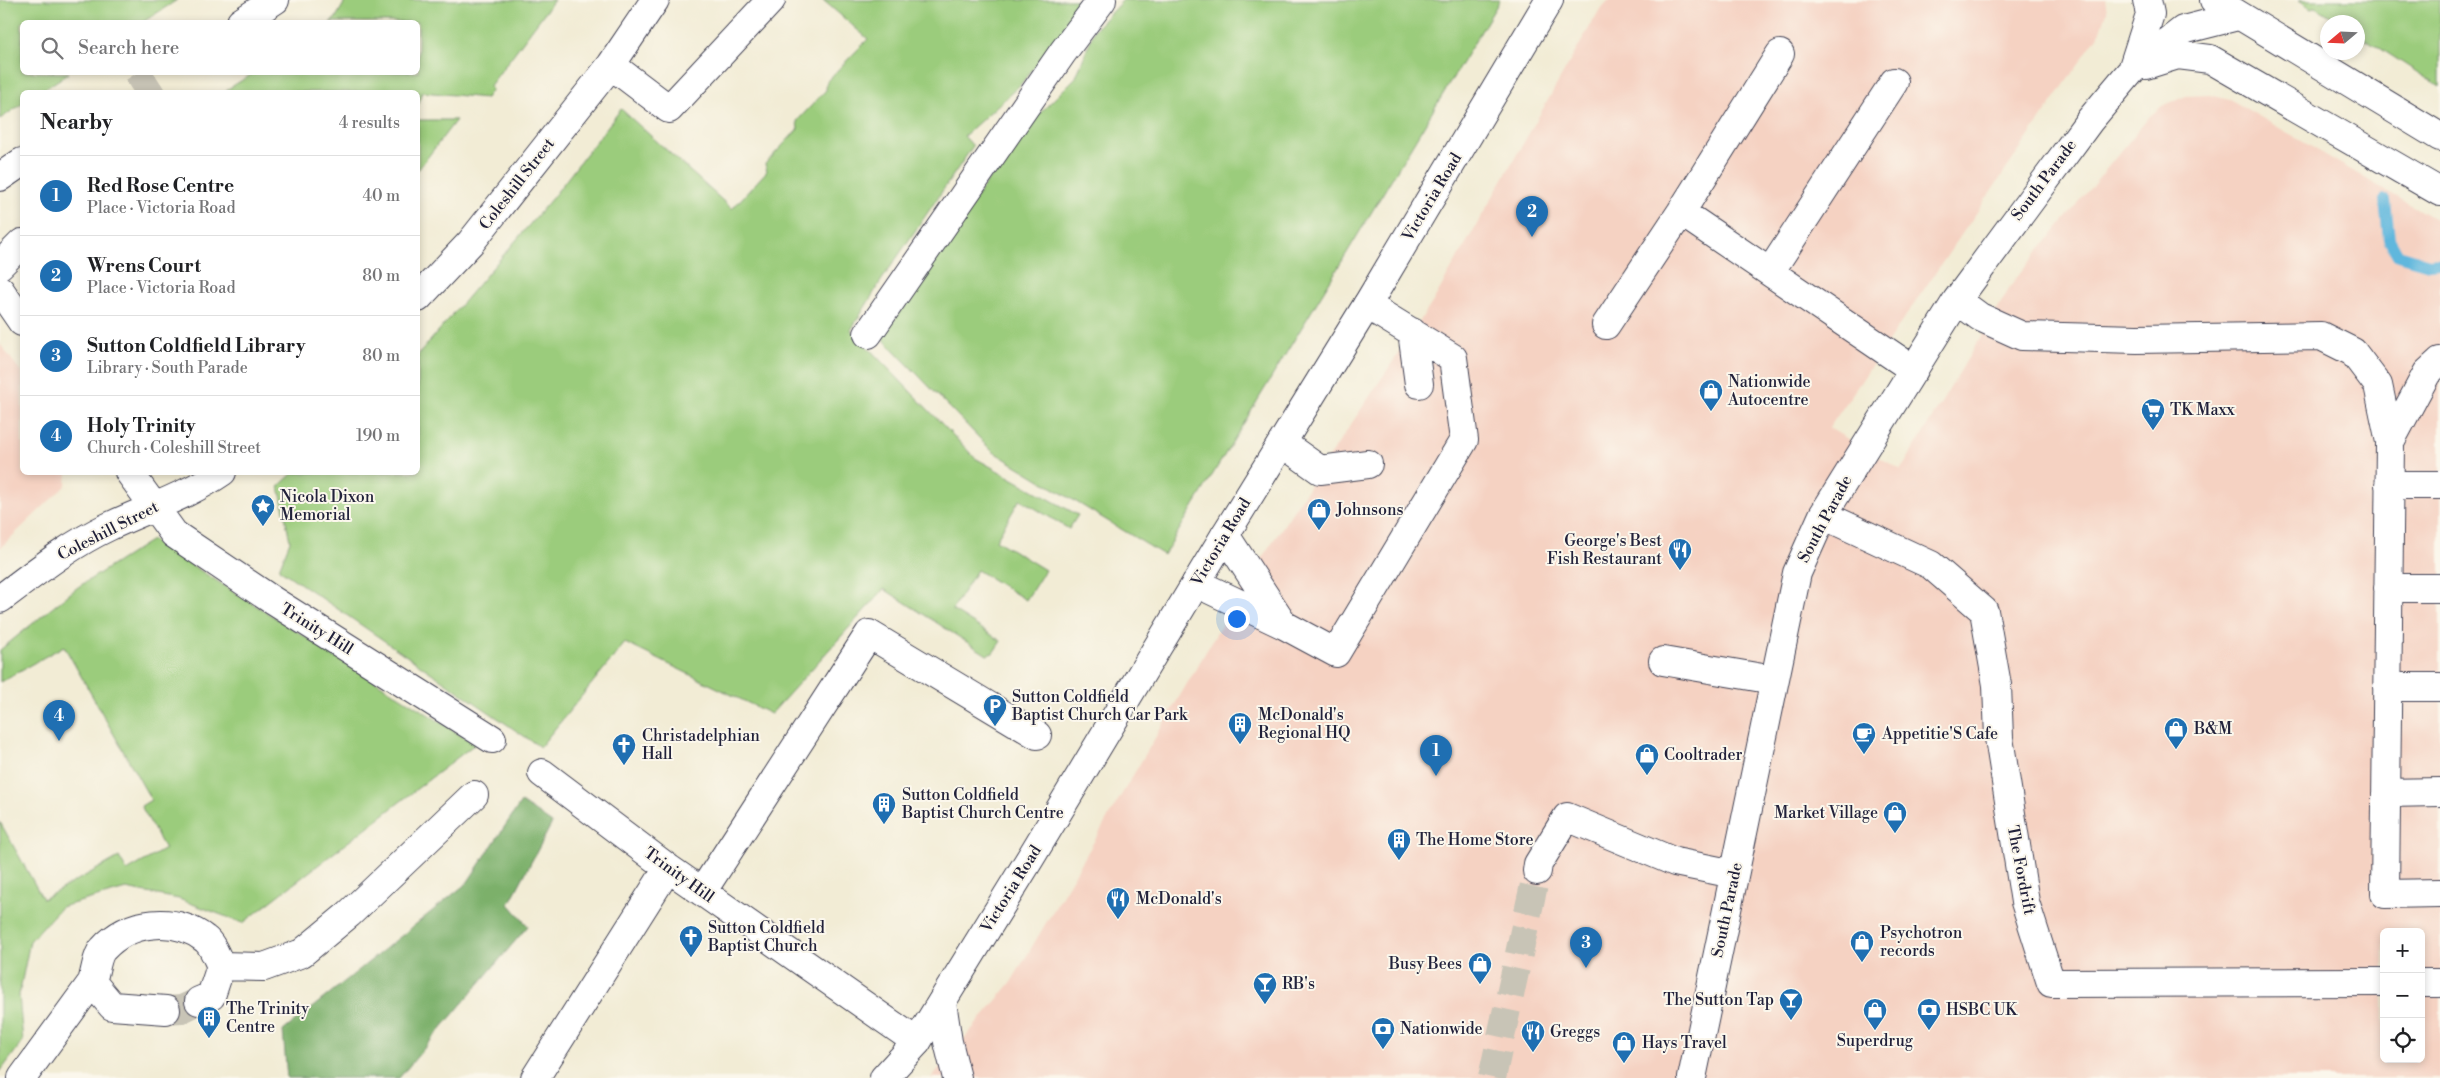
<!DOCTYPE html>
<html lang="en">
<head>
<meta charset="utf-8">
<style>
	:root { --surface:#fff; --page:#f2f2f2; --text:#202124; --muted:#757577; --line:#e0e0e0; --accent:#1f6fb2 }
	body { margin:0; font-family:"Libre Bodoni",serif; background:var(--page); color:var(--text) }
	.controls { position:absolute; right:15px; bottom:15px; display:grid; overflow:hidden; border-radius:8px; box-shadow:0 2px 8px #0003 }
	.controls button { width:45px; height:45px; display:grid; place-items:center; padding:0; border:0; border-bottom:1px solid var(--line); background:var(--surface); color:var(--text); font:25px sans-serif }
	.compass { position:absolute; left:2320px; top:15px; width:45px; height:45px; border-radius:50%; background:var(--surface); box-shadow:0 2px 8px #0003; rotate:251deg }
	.you { position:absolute; left:1236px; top:618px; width:18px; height:18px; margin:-12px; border:4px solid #fff; border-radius:50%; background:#1a73e8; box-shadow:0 0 0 8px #1a73e833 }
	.badge { display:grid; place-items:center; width:32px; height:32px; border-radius:50%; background:var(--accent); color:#fff; font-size:16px; font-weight:700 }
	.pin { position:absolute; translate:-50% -41px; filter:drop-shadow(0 1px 2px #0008) }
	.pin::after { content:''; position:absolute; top:26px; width:18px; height:15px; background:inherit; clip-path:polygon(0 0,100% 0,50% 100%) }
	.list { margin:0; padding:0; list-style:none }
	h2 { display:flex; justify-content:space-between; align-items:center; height:65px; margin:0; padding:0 20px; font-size:21px }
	h2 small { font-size:16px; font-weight:400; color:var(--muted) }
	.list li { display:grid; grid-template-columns:32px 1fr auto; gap:15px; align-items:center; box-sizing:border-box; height:80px; padding:0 20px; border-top:1px solid var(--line) }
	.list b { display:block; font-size:19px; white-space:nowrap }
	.list p { margin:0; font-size:16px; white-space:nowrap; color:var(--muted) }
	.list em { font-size:16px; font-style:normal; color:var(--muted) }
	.icon { flex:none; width:28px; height:28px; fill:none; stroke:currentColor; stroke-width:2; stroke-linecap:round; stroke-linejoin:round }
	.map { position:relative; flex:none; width:2440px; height:1078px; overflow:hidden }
	.search { position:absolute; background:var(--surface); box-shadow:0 2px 8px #0003; left:20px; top:20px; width:400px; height:55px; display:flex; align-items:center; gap:12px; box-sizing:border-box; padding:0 18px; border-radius:8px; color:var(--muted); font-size:19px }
	.panel { position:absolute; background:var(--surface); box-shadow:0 2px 8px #0003; left:20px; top:90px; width:400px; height:385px; border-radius:8px }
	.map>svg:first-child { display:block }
</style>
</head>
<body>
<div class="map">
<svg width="2440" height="1078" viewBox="0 0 2440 1078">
	<rect width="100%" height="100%" fill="#fbf7ec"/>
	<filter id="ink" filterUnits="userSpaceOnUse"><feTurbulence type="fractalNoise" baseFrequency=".02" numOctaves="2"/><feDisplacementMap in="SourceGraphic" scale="10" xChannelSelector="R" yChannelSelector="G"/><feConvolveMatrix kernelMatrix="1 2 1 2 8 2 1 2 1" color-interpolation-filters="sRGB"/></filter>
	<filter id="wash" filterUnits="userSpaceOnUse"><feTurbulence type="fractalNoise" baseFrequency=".0096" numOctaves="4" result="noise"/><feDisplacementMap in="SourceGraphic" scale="20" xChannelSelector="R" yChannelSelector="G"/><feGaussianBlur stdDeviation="1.12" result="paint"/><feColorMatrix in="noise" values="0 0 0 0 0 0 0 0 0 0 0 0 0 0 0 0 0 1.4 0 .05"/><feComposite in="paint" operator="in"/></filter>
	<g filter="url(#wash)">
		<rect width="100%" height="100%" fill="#f2ecd5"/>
		<path fill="#f5d2c2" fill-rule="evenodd" d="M1609 0H2105L2107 12 2101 31 1829 428 1901 470 2014 281 2150 116 2162 106 2186 96 2210 95 2233 101 2440 222V1078H931L1010 984 1257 565 1432 303 1600 9ZM2384 932H2421V1059H2384Z
			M0 344 22 373V472L67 473 66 485 0 548Z"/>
		<path fill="#9bcc7b" stroke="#5e775b" d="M0 0H177L143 22H22V72L69 73 40 92H22V104L0 119Z
			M346 0H554L489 87 492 89 486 98 422 92 418 105V92H228L226 90 254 73 418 72V22H330L335 19Z
			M823 0H1088L1020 85 964 136 973 146 881 281 851 330 975 458 1078 515 1069 529 1020 499 996 540 1045 570 1026 600 977 570 952 610 1001 641 993 653 987 655 884 589 771 714 625 643 540 747 279 569 290 541 279 486 293 473 418 472V355L553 197 621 109 732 209 767 171 765 164 798 129 797 121 826 90 827 81 868 39Z
			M1123 0H1500L1164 555 992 451 882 338 1007 152 1036 117 1076 77 1095 29Z
			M2299 0H2440V87L2358 34V22H2340L2316 7 2311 8Z
			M418 120H456L418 170Z
			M152 540 475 744 243 923 179 899 126 889 61 907 30 941 19 995 23 1041 0 1072V822L43 899 119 857 127 871 165 849 141 806 151 800 64 646 0 682V650L78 587Z"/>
		<path fill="#7cb06b" stroke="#4f6953" d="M521 802 552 823 509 904 528 926 399 1078H287L283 1031 467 883Z"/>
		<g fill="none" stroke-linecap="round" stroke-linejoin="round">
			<path stroke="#61b7dd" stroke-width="12" d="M2385 200 2389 239 2398 255 2429 264 2440 263"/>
		</g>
	</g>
	<g filter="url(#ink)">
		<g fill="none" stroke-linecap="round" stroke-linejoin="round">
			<path stroke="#c8c4b6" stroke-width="28" stroke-dasharray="28 14" stroke-linecap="butt" d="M133 92 164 72
				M166 1010 182 1009 199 1001
				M1492 1078 1537 871"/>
			<g stroke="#414052" stroke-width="30">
				<path id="minor" d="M241 22 275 0
					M611 65 669 109 771 0
					M2146 65 2178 55 2210 59 2440 192
					M2132 70 2150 14 2147 0
					M0 177 22 162
					M1681 212 1914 370
					M0 265 22 243
					M1770 272 1894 82
					M0 290 22 322
					M418 298 471 242 611 65 655 0
					M1957 300 1980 317 2022 336 2137 339 2321 336 2353 352 2378 385 2390 442 2385 894 2440 893
					M1606 325 1681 212 1780 54
					M1412 332 1419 384
					M868 334 1063 52 1102 0
					M2390 442 2427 373 2440 361
					M1282 443 1320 470 1368 464
					M129 472 174 534 272 600 492 739
					M2389 485H2440
					M1823 515 1931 565 1984 611 1997 685 1999 738 2025 902 2051 983 2384 982
					M1225 535 1284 625 1336 653 1464 440 1453 358 1367 305
					M1196 583 1284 625
					M2388 588H2440
					M0 599C35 573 68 546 108 527 146 509 187 496 222 472
					M1663 661 1774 680
					M2387 687H2440
					M542 773 668 868 917 1042
					M2386 793 2440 792
					M1537 871 1538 864 1567 817 1675 862 1734 874
					M702 892 869 634 1037 735
					M221 966 264 967 302 953 349 914 474 795
					M2421 983H2440
					M942 1002 948 1042 957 1078
					M166 1010 112 1006 92 982C95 973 97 955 103 949 129 920 175 916 205 939 212 944 217 958 221 966L211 996 199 1001
					M22 1078 92 982
					M535 1078 668 868
					M1692 1078 1797 573 1823 515 1957 300 2090 120 2132 70 2183 30 2238 16"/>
			</g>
			<g stroke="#414052" stroke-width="30">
				<path id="major" d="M2214 0 2440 137
					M884 1078 917 1042 1031 857 1225 535 1367 305 1549 0"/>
			</g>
			<use href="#minor" stroke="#fff" stroke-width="28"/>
			<use href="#major" stroke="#fff" stroke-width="28"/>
		</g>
	</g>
	<defs>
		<g id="shop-pin" transform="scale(1.25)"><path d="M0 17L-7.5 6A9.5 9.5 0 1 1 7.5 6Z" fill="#1f6fb2" stroke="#fbf7ec"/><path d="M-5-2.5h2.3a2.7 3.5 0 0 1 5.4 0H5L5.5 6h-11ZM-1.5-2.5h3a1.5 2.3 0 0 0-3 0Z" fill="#fff"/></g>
		<g id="supermarket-pin" transform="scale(1.25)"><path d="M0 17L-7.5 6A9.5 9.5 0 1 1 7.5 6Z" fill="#1f6fb2" stroke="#fbf7ec"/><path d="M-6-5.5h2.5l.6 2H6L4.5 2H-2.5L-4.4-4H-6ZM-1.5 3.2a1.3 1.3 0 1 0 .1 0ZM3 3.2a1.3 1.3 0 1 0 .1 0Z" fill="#fff"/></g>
		<g id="sight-pin" transform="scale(1.25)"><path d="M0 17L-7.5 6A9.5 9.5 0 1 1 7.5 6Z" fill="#1f6fb2" stroke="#fbf7ec"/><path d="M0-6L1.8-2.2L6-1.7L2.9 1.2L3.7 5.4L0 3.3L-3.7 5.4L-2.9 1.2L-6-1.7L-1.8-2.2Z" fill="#fff"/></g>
		<g id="restaurant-pin" transform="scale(1.25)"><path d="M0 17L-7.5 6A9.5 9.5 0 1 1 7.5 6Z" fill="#1f6fb2" stroke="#fbf7ec"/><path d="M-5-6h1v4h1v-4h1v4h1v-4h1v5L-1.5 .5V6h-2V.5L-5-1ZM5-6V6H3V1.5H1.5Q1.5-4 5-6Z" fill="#fff"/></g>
		<g id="parking-pin" transform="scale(1.25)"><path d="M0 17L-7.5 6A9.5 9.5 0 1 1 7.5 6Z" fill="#1f6fb2" stroke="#fbf7ec"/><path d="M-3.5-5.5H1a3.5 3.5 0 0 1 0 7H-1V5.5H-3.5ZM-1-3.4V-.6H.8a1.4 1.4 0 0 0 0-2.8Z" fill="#fff"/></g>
		<g id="building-pin" transform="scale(1.25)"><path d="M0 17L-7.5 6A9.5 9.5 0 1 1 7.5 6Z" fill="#1f6fb2" stroke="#fbf7ec"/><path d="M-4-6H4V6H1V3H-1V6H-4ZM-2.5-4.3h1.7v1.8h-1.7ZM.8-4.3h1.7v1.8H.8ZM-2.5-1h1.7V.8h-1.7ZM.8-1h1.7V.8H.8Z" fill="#fff"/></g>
		<g id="cafe-pin" transform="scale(1.25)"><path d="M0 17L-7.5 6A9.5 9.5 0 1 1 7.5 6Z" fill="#1f6fb2" stroke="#fbf7ec"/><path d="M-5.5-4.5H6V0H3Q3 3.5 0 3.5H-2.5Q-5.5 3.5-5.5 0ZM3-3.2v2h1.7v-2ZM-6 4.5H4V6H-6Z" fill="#fff"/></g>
		<g id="church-pin" transform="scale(1.25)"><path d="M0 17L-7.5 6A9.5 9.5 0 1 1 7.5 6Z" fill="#1f6fb2" stroke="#fbf7ec"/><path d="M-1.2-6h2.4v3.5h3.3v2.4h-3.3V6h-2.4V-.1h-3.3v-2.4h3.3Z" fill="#fff"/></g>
		<g id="bar-pin" transform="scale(1.25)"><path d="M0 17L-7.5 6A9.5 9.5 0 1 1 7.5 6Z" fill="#1f6fb2" stroke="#fbf7ec"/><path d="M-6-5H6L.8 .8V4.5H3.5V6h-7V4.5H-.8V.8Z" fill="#fff"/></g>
		<g id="bank-pin" transform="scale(1.25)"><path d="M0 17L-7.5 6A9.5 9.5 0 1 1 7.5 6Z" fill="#1f6fb2" stroke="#fbf7ec"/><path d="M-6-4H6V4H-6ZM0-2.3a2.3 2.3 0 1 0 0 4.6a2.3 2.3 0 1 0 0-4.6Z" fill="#fff"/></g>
	</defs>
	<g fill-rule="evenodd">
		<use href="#shop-pin" x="1711" y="391"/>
		<use href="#supermarket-pin" x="2153" y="410"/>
		<use href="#sight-pin" x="263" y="506"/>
		<use href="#shop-pin" x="1319" y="510"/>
		<use href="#restaurant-pin" x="1680" y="550"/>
		<use href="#parking-pin" x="995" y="706"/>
		<use href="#building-pin" x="1240" y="724"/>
		<use href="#shop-pin" x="2176" y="729"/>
		<use href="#cafe-pin" x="1864" y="734"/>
		<use href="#church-pin" x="624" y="745"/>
		<use href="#shop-pin" x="1647" y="755"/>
		<use href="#building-pin" x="884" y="804"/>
		<use href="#shop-pin" x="1895" y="813"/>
		<use href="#building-pin" x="1399" y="840"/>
		<use href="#restaurant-pin" x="1118" y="899"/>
		<use href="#church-pin" x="691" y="937"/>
		<use href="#shop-pin" x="1862" y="942"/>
		<use href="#shop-pin" x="1480" y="964"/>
		<use href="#bar-pin" x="1265" y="984"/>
		<use href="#bar-pin" x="1791" y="1000"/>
		<use href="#shop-pin" x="1875" y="1010"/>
		<use href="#bank-pin" x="1929" y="1010"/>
		<use href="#building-pin" x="209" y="1018"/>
		<use href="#bank-pin" x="1383" y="1029"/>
		<use href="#restaurant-pin" x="1533" y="1032"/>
		<use href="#shop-pin" x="1624" y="1043"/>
	</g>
	<g text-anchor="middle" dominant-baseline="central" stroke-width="4" stroke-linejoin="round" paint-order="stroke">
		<g font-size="16" fill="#22223b" stroke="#fbf7ec">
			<text transform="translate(2044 180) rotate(-53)">South Parade</text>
			<text transform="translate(517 184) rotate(-52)">Coleshill Street</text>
			<text transform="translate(1432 197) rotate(-59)">Victoria Road</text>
			<text transform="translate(1825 519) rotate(-62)">South Parade</text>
			<text transform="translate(108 531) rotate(-27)">Coleshill Street</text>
			<text transform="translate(1221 542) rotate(-59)">Victoria Road</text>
			<text transform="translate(317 629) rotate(32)">Trinity Hill</text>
			<text transform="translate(2021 870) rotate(79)">The Fordrift</text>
			<text transform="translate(679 875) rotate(36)">Trinity Hill</text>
			<text transform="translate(1011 889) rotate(-58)">Victoria Road</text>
			<text transform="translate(1727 910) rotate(-78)">South Parade</text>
		</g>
		<g font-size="16" fill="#22223b" stroke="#fbf7ec" text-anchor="start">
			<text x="1728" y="382">Nationwide<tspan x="1728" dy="18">Autocentre</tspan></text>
			<text x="2170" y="410">TK Maxx</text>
			<text x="280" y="497">Nicola Dixon<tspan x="280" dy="18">Memorial</tspan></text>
			<text x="1336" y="510">Johnsons</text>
			<text x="1662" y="541" text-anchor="end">George's Best<tspan x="1662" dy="18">Fish Restaurant</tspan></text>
			<text x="1012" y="697">Sutton Coldfield<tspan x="1012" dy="18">Baptist Church Car Park</tspan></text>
			<text x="1258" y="715">McDonald's<tspan x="1258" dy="18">Regional HQ</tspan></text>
			<text x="2194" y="729">B&amp;M</text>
			<text x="1882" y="734">Appetitie'S Cafe</text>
			<text x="642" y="736">Christadelphian<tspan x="642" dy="18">Hall</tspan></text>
			<text x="1664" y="755">Cooltrader</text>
			<text x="902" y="795">Sutton Coldfield<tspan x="902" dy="18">Baptist Church Centre</tspan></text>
			<text x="1878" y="813" text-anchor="end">Market Village</text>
			<text x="1416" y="840">The Home Store</text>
			<text x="1136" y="899">McDonald's</text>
			<text x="708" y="928">Sutton Coldfield<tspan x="708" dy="18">Baptist Church</tspan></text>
			<text x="1880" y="933">Psychotron<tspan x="1880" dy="18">records</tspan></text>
			<text x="1462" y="964" text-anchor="end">Busy Bees</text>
			<text x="1282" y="984">RB's</text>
			<text x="1774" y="1000" text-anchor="end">The Sutton Tap</text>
			<text x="226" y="1009">The Trinity<tspan x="226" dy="18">Centre</tspan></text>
			<text x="1946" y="1010">HSBC UK</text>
			<text x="1400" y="1029">Nationwide</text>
			<text x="1550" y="1032">Greggs</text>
			<text x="1875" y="1041" text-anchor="middle">Superdrug</text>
			<text x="1642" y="1043">Hays Travel</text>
		</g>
	</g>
</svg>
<div class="controls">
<button>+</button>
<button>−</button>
<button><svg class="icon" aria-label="locate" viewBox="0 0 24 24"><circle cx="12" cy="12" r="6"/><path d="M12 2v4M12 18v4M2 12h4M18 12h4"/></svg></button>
</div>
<svg class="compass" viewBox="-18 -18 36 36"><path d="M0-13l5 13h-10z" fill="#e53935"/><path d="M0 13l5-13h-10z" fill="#757577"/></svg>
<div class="you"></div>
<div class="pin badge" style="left:1436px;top:776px">1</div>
<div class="pin badge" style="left:1532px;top:237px">2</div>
<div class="pin badge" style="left:1586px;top:968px">3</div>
<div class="pin badge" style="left:59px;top:741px">4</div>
<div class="search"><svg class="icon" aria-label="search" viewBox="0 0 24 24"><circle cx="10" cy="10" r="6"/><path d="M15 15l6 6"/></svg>Search here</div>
<section class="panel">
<h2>Nearby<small>4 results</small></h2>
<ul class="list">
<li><span class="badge">1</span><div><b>Red Rose Centre</b><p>Place · Victoria Road</p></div><em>40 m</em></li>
<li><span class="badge">2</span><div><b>Wrens Court</b><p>Place · Victoria Road</p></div><em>80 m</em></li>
<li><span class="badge">3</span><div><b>Sutton Coldfield Library</b><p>Library · South Parade</p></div><em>80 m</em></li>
<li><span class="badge">4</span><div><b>Holy Trinity</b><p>Church · Coleshill Street</p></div><em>190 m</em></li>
</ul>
</section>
</div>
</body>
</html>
